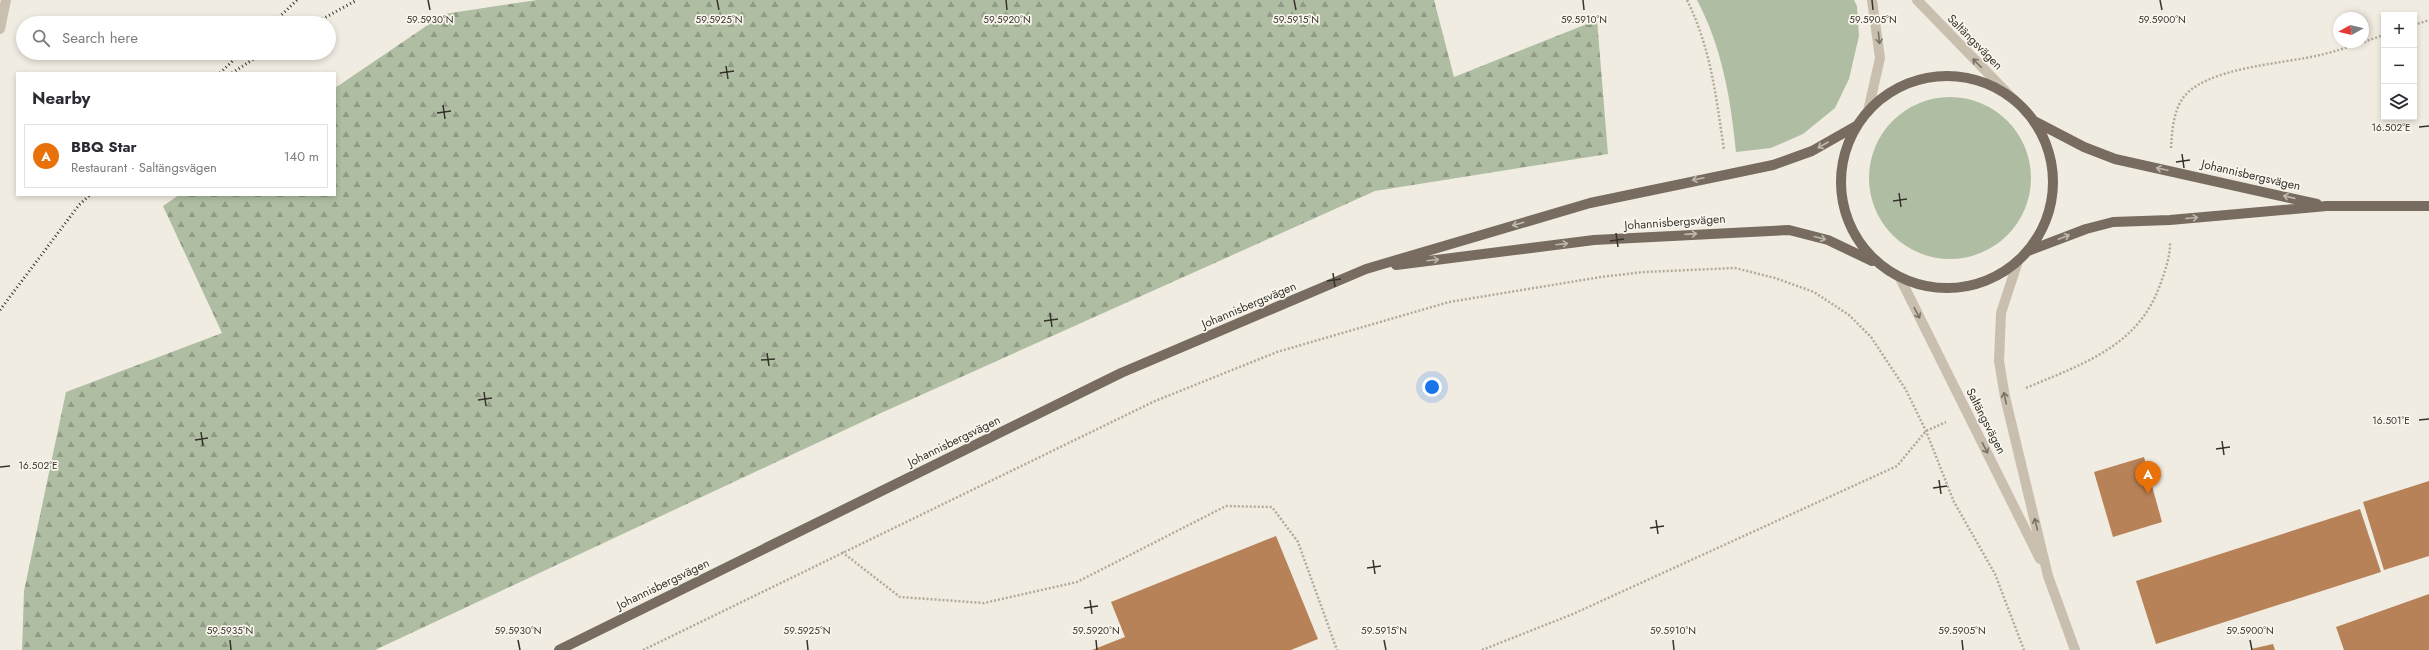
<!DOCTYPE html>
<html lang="en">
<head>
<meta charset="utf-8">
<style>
	:root { --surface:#fff; --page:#f2f2f3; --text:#2b2b33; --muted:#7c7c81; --line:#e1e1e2; --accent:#1a73e8 }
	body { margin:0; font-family:Jost,sans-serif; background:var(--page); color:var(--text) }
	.controls { position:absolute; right:12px; top:12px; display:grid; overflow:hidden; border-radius:0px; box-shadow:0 2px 6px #0003 }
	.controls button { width:36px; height:36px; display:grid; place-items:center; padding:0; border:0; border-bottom:1px solid var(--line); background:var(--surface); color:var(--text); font:20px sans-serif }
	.compass { position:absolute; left:2333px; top:12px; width:36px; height:36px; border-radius:50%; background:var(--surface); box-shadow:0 2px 6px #0003; rotate:262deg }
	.you { position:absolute; left:1432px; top:387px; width:14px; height:14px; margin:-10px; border:3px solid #fff; border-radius:50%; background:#1a73e8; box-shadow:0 0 0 6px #1a73e833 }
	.badge { display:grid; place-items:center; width:26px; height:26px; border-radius:50%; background:var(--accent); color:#fff; font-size:13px; font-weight:700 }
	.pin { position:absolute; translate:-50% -33px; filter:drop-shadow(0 1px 2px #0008) }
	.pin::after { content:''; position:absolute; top:21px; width:14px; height:12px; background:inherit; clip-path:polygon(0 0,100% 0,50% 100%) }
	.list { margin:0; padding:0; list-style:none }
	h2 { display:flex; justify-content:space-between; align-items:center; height:52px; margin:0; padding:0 16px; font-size:17px }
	h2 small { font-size:13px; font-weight:400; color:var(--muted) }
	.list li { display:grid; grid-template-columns:26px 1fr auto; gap:12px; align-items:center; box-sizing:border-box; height:64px; margin:0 8px 8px; padding:0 8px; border:1px solid var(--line); border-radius:0px }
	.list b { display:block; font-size:15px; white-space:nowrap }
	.list p { margin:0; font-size:13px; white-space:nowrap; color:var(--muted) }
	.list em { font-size:13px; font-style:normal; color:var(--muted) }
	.icon { flex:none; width:22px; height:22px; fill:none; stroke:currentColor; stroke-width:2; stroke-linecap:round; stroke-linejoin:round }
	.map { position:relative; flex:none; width:2429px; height:650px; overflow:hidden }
	.search { position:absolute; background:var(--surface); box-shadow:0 2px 6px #0003; left:16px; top:16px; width:320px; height:44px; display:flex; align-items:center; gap:10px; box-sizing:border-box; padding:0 14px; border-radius:22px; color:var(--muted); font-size:15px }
	.panel { position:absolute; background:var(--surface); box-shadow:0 2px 6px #0003; left:16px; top:72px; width:320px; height:124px; border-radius:0px }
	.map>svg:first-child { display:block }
</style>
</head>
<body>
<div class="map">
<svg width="2429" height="650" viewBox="0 0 2429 650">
	<defs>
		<pattern id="forest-firs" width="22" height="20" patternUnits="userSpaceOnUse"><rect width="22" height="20" fill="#afbea2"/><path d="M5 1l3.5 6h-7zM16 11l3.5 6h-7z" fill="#8f9b84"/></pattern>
	</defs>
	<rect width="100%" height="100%" fill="#f1ece1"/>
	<path fill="#afbea2" d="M1697 0H1854L1857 6 1859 36 1849 79 1835 108 1803 134 1771 148 1736 152C1731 100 1722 47 1697 0Z
		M1869 178a81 81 0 1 1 162 0a81 81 0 1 1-162 0Z"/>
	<path fill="url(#forest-firs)" d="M537 0H1434L1454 77 1597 20 1608 154 1375 191 881 413 375 650H22L24 591 66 392 222 333 163 206 179 195H335V88L444 14Z"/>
	<path fill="#b88258" d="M2144 457 2162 522 2113 537 2094 472Z
		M2429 481V556L2384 570 2363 502Z
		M2360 509 2381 572 2156 644 2136 581Z
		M1276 536 1318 639 1291 650H1092L1125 637 1111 602Z
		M2429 594V650H2344L2336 627Z
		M2273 644 2275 650H2251V649Z"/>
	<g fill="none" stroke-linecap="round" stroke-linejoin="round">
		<path stroke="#b3a998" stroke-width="2.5" stroke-dasharray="2 2" stroke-linecap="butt" d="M1687 0C1711 49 1716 96 1724 150
			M2414 25 2429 20
			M2171 148C2172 132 2173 115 2181 101 2201 67 2284 64 2320 55 2342 50 2363 42 2384 35
			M2026 388C2082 364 2138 347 2160 285 2165 271 2170 258 2170 243
			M842 552 900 597 984 603 1077 582 1226 506 1272 507 1298 542 1337 650
			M643 650 1155 401 1277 352 1449 302 1601 277 1644 272 1735 268 1775 278 1814 292 1849 315 1871 337 1906 390 1926 431 1954 502 1995 574 2024 650
			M1482 650 1573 614 1897 466 1926 431 1946 422"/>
		<path stroke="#c8bfae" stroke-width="10" d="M1917 0 2015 101
			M0 29 6 0
			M1868 111 1880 58 1872 0
			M2018 261 2001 313 1999 361 2005 397 2048 576 2075 650
			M1900 278 2040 559"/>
		<path stroke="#776c5f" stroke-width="10" d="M1841 182a106 106 0 1 1 212 0a106 106 0 1 1-212 0Z
			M2034 121 2084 147 2115 159 2317 204
			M2028 251 2086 229 2113 222 2170 220 2327 206H2429
			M1396 265 1594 240 1789 230 1828 240 1872 261
			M559 650 1121 373 1366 269 1590 203 1773 165 1812 151 1856 126"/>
		<path stroke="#37322c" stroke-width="3" stroke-dasharray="1 3" stroke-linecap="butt" d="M273 23 297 0
			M315 23 357 0
			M220 73 241 53
			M232 73 263 53
			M0 310 79 205 90 195"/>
	</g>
	<defs><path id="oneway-shaft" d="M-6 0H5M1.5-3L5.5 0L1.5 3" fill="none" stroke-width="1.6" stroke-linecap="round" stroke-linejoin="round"/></defs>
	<g stroke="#787166">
		<use href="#oneway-shaft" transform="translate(1879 38) rotate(84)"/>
		<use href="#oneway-shaft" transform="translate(1977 63) rotate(-135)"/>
		<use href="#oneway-shaft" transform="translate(1917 313) rotate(63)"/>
		<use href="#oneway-shaft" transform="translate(2005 398) rotate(-102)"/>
		<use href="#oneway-shaft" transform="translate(1985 448) rotate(63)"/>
		<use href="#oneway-shaft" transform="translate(2036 524) rotate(-104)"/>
	</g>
	<g stroke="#beb8ad">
		<use href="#oneway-shaft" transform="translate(1823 145) rotate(150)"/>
		<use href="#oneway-shaft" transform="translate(2162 169) rotate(-168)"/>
		<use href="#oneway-shaft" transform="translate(1698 179) rotate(168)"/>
		<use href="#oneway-shaft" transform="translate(2289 197) rotate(-167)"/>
		<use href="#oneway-shaft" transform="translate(2192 218) rotate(-5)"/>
		<use href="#oneway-shaft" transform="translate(1518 224) rotate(164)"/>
		<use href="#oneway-shaft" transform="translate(1691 234) rotate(-4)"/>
		<use href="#oneway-shaft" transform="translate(2064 237) rotate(-21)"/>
		<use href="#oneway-shaft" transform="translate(1820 238) rotate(15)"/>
		<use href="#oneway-shaft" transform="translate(1562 244) rotate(-7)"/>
		<use href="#oneway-shaft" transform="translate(1433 260) rotate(-7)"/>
	</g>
	<path fill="none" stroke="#37322c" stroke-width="1.5" d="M428 0 430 10M717 0 719 10M1006 0 1007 10M1294 0 1296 10M1583 0 1584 10M1872 0 1873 10M2160 0 2162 10M726 66 728 79M720 73 734 71M443 105 445 119M437 113 451 111M2419 127 2429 126M2182 154 2184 168M2176 162 2190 160M1899 193 1901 207M1893 201 1907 199M1616 233 1618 247M1610 241 1624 239M1333 273 1335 287M1327 281 1341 279M1050 313 1052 327M1044 321 1058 319M767 353 769 366M761 360 775 359M484 392 486 406M478 400 492 398M2419 420 2429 419M201 432 203 446M195 440 208 438M2222 441 2224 455M2216 449 2230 447M0 467 10 466M1939 480 1941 494M1933 488 1947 486M1656 520 1658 534M1650 528 1664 526M1373 560 1375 574M1367 568 1381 566M1090 600 1092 614M1084 608 1098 606M230 640 231 650M518 640 520 650M807 640 808 650M1096 640 1097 650M1384 640 1386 650M1673 640 1674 650M1962 640 1963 650M2250 640 2252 650"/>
	<g text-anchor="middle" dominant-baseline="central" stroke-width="3.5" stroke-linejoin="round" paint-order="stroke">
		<g font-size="12" fill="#37322c" stroke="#f9f6ed">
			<text transform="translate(1975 42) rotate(45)">Saltängsvägen</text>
			<text transform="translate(2251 175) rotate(13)">Johannisbergsvägen</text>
			<text transform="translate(1675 222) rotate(-4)">Johannisbergsvägen</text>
			<text transform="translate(1249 305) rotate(-23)">Johannisbergsvägen</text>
			<text transform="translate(1986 421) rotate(63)">Saltängsvägen</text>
			<text transform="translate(954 441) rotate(-26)">Johannisbergsvägen</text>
			<text transform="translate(663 584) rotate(-26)">Johannisbergsvägen</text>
		</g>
	</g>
	<g font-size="10" text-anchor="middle" fill="#37322c" stroke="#f9f6ed" stroke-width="3.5" stroke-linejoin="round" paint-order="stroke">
		<text x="430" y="23">59.5930°N</text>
		<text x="719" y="23">59.5925°N</text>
		<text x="1007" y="23">59.5920°N</text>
		<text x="1296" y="23">59.5915°N</text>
		<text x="1584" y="23">59.5910°N</text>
		<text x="1873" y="23">59.5905°N</text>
		<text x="2162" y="23">59.5900°N</text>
		<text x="2391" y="131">16.502°E</text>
		<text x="2391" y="424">16.501°E</text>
		<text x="38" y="469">16.502°E</text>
		<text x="230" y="634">59.5935°N</text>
		<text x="518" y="634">59.5930°N</text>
		<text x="807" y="634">59.5925°N</text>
		<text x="1096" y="634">59.5920°N</text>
		<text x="1384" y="634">59.5915°N</text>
		<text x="1673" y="634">59.5910°N</text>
		<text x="1962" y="634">59.5905°N</text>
		<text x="2250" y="634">59.5900°N</text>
	</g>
</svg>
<div class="controls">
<button>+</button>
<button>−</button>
<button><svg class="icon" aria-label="layers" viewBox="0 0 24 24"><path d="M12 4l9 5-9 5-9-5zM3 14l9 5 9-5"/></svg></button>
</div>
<svg class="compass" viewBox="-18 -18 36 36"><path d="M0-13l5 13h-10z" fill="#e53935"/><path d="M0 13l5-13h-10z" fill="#7c7c81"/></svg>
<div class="you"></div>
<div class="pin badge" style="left:2148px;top:494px;background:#e8710a">A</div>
<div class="search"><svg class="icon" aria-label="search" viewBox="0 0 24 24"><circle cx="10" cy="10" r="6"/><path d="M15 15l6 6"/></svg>Search here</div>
<section class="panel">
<h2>Nearby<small></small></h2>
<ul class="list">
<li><span class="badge" style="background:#e8710a">A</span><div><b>BBQ Star</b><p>Restaurant · Saltängsvägen</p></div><em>140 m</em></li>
</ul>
</section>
</div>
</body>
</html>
